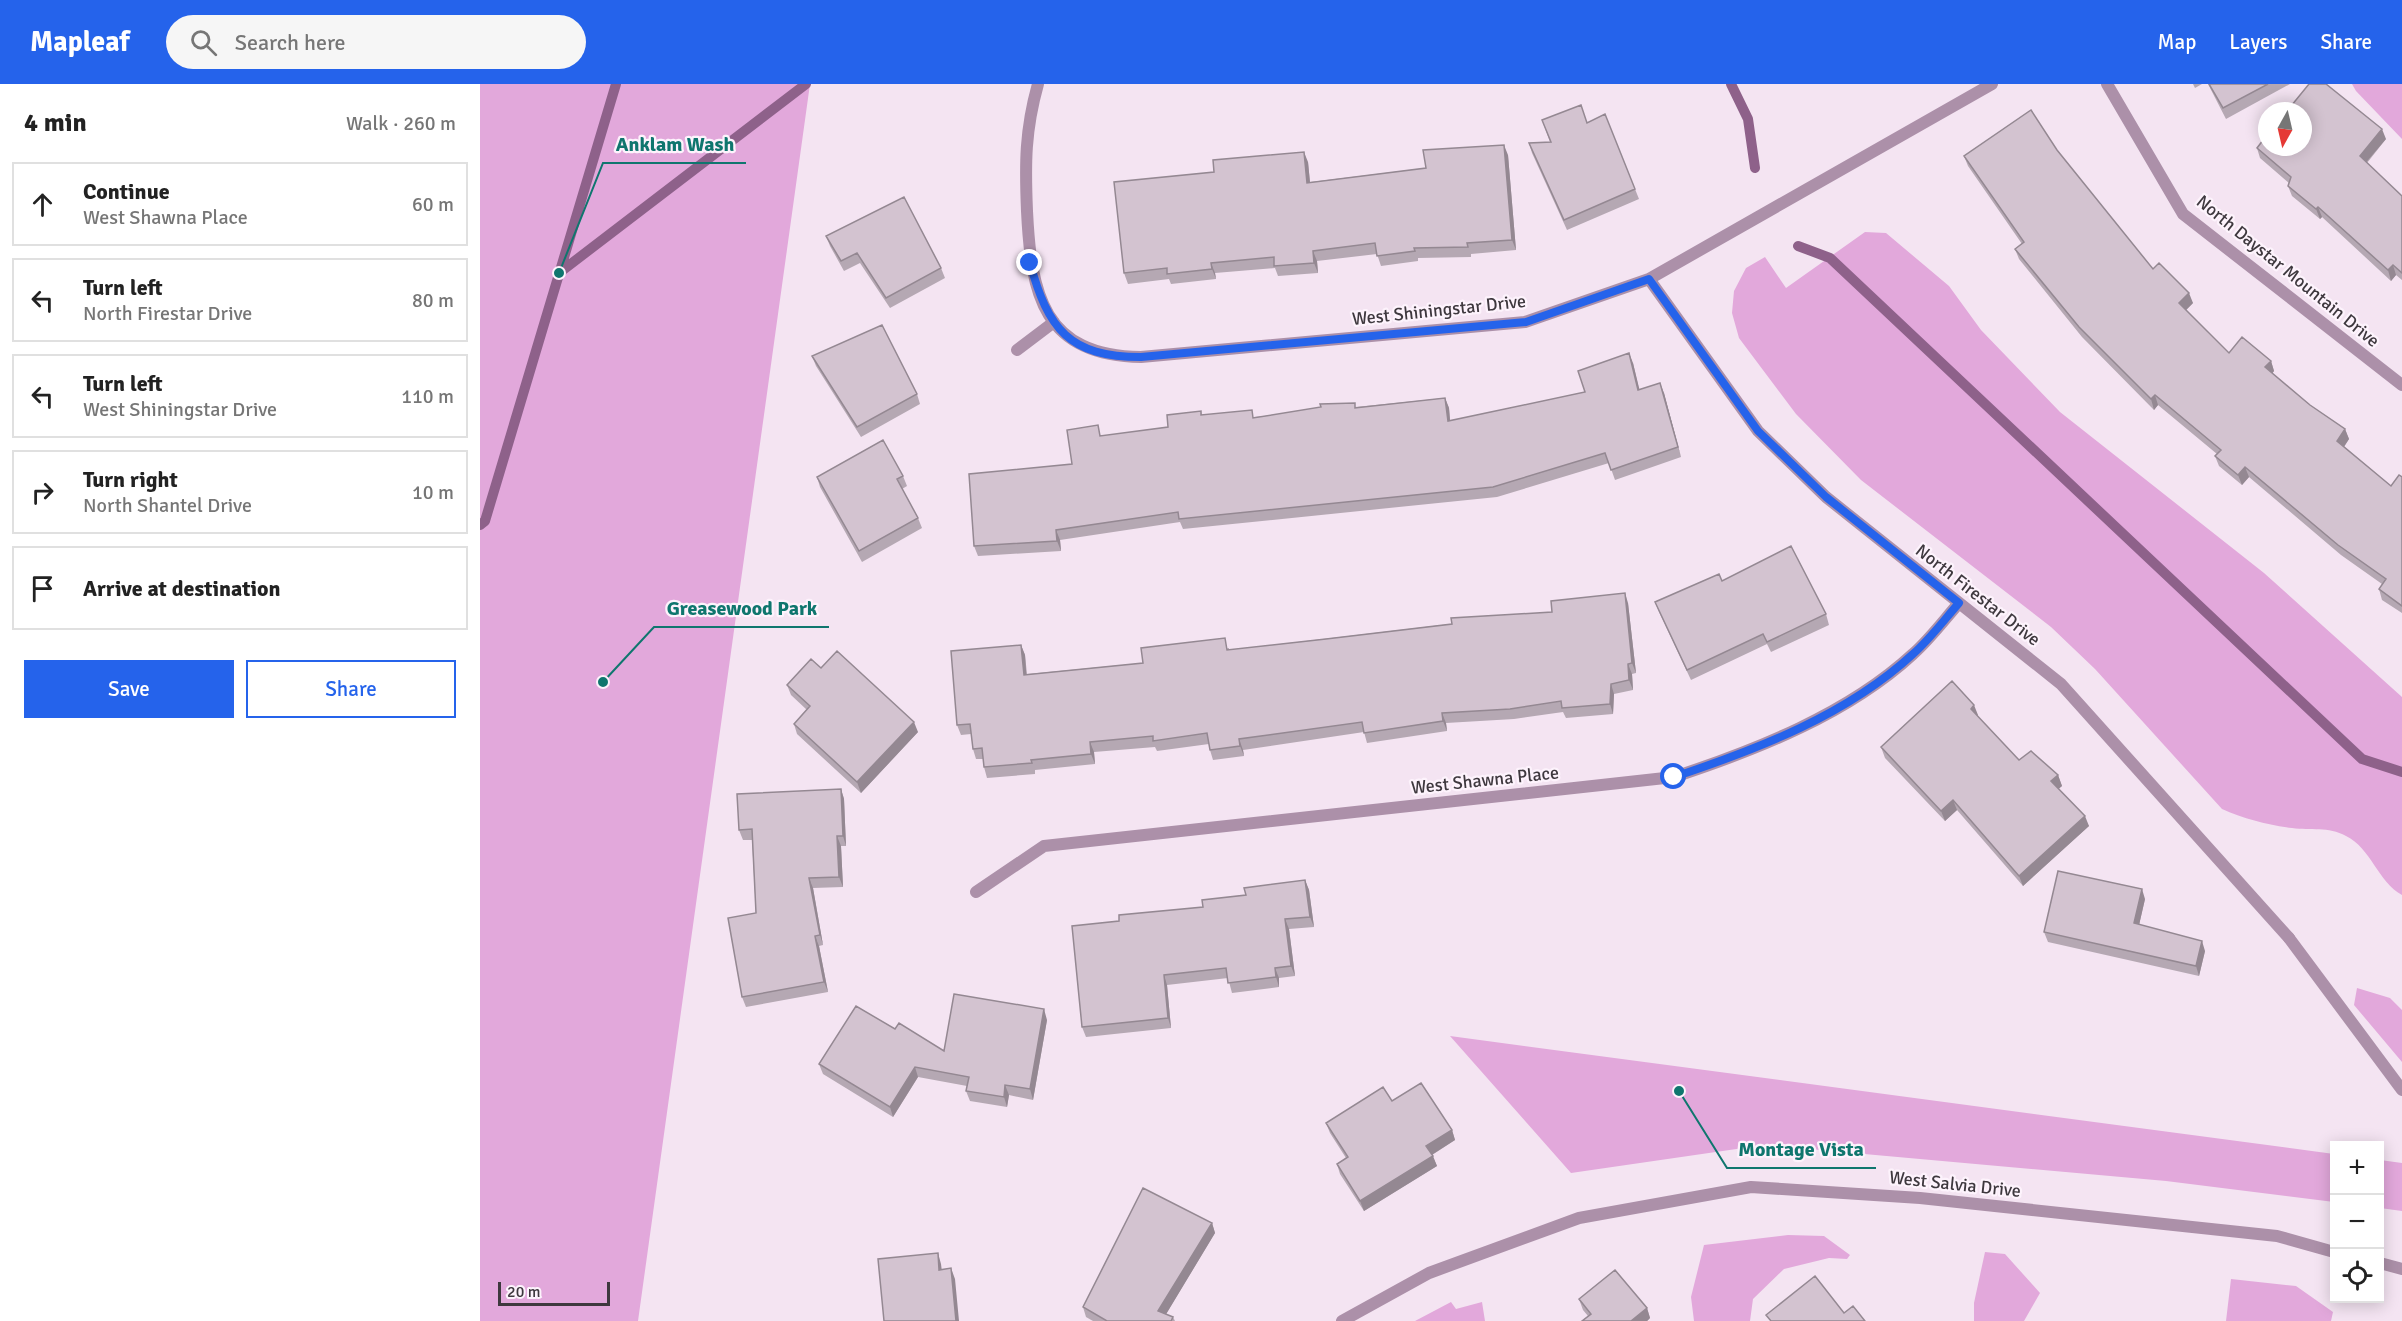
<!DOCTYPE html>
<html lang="en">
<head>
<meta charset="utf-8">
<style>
	:root { --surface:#fff; --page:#f6f6f6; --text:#222; --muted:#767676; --line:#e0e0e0; --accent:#2563eb }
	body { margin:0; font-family:Signika,sans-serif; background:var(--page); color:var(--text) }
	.controls { position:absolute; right:18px; bottom:18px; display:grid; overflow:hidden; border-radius:0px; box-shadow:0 3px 15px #0003 }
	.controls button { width:54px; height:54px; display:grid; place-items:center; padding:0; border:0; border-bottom:2px solid var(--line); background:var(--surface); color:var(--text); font:30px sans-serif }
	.compass { position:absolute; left:1778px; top:18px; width:54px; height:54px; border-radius:50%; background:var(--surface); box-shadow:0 3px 15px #0003; rotate:188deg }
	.scale { position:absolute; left:18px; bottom:15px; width:112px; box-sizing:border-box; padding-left:6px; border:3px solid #3e383e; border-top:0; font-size:16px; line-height:21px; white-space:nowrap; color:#3e383e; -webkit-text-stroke:4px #fdf3fc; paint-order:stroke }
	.stop { position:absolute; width:18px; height:18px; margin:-14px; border:4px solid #2563eb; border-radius:50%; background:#fff }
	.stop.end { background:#2563eb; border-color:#fff; box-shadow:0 2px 6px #0008 }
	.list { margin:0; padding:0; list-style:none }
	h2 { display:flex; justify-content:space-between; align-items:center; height:78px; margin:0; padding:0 24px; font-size:26px }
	h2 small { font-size:20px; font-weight:400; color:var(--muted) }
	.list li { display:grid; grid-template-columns:39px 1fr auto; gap:18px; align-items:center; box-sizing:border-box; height:84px; margin:0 12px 12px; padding:0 12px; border:2px solid var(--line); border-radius:0px }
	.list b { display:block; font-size:22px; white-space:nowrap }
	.list p { margin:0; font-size:20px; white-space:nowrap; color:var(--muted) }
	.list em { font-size:20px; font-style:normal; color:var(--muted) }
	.actions { display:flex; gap:12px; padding:18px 24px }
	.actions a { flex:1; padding:14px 0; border:2px solid var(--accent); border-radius:0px; text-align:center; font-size:21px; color:var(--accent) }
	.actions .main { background:var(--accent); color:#fff }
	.icon { flex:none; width:33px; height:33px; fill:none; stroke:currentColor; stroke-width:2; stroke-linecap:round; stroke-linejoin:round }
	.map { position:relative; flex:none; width:1922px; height:1237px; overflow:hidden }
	header { display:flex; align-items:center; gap:36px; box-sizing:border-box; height:84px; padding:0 30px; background:var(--accent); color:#fff }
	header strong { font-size:28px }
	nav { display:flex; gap:33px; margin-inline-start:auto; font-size:21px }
	.search { width:420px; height:54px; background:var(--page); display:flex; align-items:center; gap:15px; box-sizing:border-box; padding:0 21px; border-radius:33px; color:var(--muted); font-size:22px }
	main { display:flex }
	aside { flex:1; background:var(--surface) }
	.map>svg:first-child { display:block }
</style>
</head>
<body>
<header>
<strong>Mapleaf</strong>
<div class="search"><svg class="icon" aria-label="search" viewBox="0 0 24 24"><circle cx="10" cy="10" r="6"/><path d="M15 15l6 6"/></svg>Search here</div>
<nav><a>Map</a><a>Layers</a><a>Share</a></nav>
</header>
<main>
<aside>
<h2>4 min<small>Walk · 260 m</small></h2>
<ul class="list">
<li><svg class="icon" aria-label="ahead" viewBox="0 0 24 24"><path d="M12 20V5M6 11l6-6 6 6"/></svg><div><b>Continue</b><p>West Shawna Place</p></div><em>60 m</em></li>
<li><svg class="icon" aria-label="left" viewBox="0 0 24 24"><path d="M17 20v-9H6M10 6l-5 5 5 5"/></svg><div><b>Turn left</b><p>North Firestar Drive</p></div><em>80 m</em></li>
<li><svg class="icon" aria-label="left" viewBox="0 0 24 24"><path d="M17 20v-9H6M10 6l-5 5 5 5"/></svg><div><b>Turn left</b><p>West Shiningstar Drive</p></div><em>110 m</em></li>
<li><svg class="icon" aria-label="right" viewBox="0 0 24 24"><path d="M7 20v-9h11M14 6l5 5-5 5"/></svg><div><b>Turn right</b><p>North Shantel Drive</p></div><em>10 m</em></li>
<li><svg class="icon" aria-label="arrive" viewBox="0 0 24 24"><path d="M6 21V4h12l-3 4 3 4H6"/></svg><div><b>Arrive at destination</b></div></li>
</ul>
<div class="actions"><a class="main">Save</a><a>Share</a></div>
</aside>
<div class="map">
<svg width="1922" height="1237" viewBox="0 0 1922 1237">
	<rect width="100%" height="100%" fill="#f4e4f2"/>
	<path fill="#e2a8db" d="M0 0H330L158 1237H0Z
		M1872 0H1922V55L1876 7Z
		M1385 148 1406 149 1469 202 1501 246 1580 328 1784 489 1922 613V811C1898 798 1891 764 1866 752 1848 742 1831 747 1812 744 1787 741 1765 735 1742 725L1615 585 1571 543 1381 396 1316 330 1259 254 1252 229 1254 207 1266 184 1285 173 1306 204Z
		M1877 904 1910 914 1922 926V978L1874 921Z
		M970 952 1854 1070V1118L1686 1097 1284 1061 1091 1089Z
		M1900 1076 1922 1079V1127L1900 1124Z
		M1308 1151 1344 1152 1370 1171 1367 1175 1349 1174 1304 1185 1273 1215 1270 1237H1214L1211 1213 1224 1161Z
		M1505 1168 1525 1170 1560 1209 1544 1237H1494V1219Z
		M1751 1195 1816 1202 1853 1228 1851 1237H1746Z
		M971 1218 976 1225 1002 1218 1005 1237H935Z"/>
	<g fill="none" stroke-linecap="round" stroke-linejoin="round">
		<path stroke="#8e618a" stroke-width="10" d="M1251 0 1268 35 1275 84
			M1318 162 1350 174 1882 675 1922 688
			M79 189 326 0
			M0 441 5 437 136 0"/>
		<path stroke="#ac90a9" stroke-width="12" d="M1809 854 1922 1006"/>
		<path stroke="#ac90a9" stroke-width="12" d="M558 0C545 46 545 80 547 127 551 210 563 272 661 273L1045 238 1169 195 1512 0
			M1627 0 1703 130 1922 301
			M1169 195 1278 347 1346 413 1581 600 1809 854
			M537 266 574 238
			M496 808 564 762 1194 693C1276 666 1368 630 1433 570 1450 555 1464 536 1479 519
			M1900 1179 1922 1185
			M862 1237 949 1189 1099 1134 1271 1103 1440 1114 1797 1152 1854 1168"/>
	</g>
	<path fill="#b5a8b3" d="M1713 0H1722L1715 4Z
		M1728 0H1810L1746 35Z
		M1062 36 1108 39 1155 105 1159 115 1087 146 1052 69 1049 59 1070 58Z
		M1906 55 1887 79 1922 112V196L1916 191 1911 197 1842 133 1840 135 1812 112 1808 102 1809 99 1780 74 1777 64Z
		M1577 66 1673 185 1713 219 1706 226 1749 269 1791 277 1794 287 1792 289 1830 321 1865 345 1869 355 1864 363 1911 402 1922 393V529L1902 516 1899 505 1902 500 1861 471 1769 393 1762 401 1739 382 1735 372 1737 370 1678 321 1674 326 1602 253 1539 175 1535 165 1542 160 1488 82 1484 72Z
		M1028 71 1036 166 991 170V173L938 174V177L901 182 897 170 837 177 838 189 798 192 795 184 735 189 736 195 691 200 689 195 648 200 644 189 828 78 830 98 946 84Z
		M346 152 461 184 465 194 410 224 380 179 364 187 350 162Z
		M332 272 437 310 440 320 381 353 336 282Z
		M1153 279 1159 305 1184 309 1201 373 1135 396 1129 379 1017 413 703 445 700 438 580 456 581 467 498 472 494 462 592 380 622 352 688 343 721 327 722 331 774 333 965 314 969 324 970 337 1105 308Z
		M423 392 427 402 422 405 438 434 442 444 382 478 340 403 337 393Z
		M1242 497 1346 530 1349 541 1291 568 1287 560 1211 596 1179 528 1175 518Z
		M1148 519 1156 589 1152 590 1153 606 1134 610 1133 630 1086 634 1083 628 1034 635 966 639 967 647 887 659 884 648 763 666 764 672 733 676 730 666 729 660 677 667 675 663 614 668 615 680 555 686V690L507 694 504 683 503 675H496L493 665 491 650 481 651 477 641 541 561 545 571 547 590 663 579 749 564V566Z
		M307 601 438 648 381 709 317 650 314 640 327 626 311 611Z
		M1498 631 1497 632 1539 676 1578 691 1582 702 1578 705 1609 742 1543 802 1477 726 1465 737 1405 674 1401 663Z
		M361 705 364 715 366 762H361L363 803 333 804 343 861 339 862 348 908 266 923 262 913 276 829 272 756H263L259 746Z
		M825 796 829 806 834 843 809 845 815 892 799 894V903L752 909 748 894 687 901 691 944 606 953 602 943 639 837 723 823 766 811Z
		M1665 815 1659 841 1725 867 1719 892 1568 858 1564 848Z
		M567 936 553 1016 529 1011 527 1023 490 1017 486 1007 487 1002 438 993 413 1033 343 990 339 980 415 945 464 967Z
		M912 1017 972 1046 975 1056 952 1071 957 1082 884 1127 860 1090 857 1080 866 1074 850 1049 846 1039Z
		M732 1139 735 1149 686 1230 693 1233 695 1237H613L606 1233 603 1223Z
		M1099 1215 1167 1224 1170 1234 1167 1237H1102L1108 1232 1103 1226Z"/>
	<path fill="#948892" d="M1902 45 1906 55 1883 82 1880 72Z
		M1024 61 1028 71 1036 166 1032 156Z
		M824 68 828 78 831 109 827 99Z
		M1838 123 1842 133 1840 135 1836 125Z
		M833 167 837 177 838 189 834 179Z
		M731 179 735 189 736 195 732 185Z
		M1913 181 1916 191 1911 197 1908 186Z
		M1709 209 1713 219 1703 229 1699 219Z
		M1149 269 1153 279 1162 316 1158 306Z
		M1791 277 1794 287 1789 294 1785 283Z
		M1180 299 1184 309 1201 373 1198 363Z
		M1675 311 1678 321 1674 326 1671 315Z
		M965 314 969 324 971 348 968 337Z
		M1865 345 1869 355 1861 367 1857 357Z
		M1765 383 1769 393 1762 401 1758 391Z
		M576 446 580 456 581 467 577 457Z
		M1145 509 1148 519 1156 589 1152 579Z
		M541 561 545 571 547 601 544 591Z
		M1148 580 1152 590 1153 606 1149 596Z
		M1131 600 1134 610 1133 630 1130 620Z
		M1494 621 1498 631 1494 635 1491 625Z
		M962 629 966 639 967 647 963 637Z
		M434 638 438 648 381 709 377 698Z
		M759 655 763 666 764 672 760 662Z
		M610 658 614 668 615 680 611 670Z
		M1578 691 1582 702 1575 708 1571 697Z
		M361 705 364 715 366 762 363 752Z
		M1473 716 1477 726 1465 737 1461 727Z
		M1605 732 1609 742 1543 802 1539 792Z
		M357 752 361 762 363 803 359 793Z
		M329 794 333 804 343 861 340 851Z
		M825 796 829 806 834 843 830 833Z
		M1662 805 1665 815 1657 850 1654 839Z
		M805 835 809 845 815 892 811 882Z
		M335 852 339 862 348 908 344 898Z
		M1722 857 1725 867 1719 892 1716 882Z
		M795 884 799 894V903L796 893Z
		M684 891 687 901 691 944 688 934Z
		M564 925 567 936 553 1016 550 1005Z
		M435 983 438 993 413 1033 410 1023Z
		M525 1001 529 1011 527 1023 524 1013Z
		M972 1046 975 1056 950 1072 946 1062Z
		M953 1072 957 1082 884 1127 880 1117Z
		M732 1139 735 1149 682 1237 678 1227Z
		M458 1169 461 1180 463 1196 459 1186Z
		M471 1184 475 1195 479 1237H476Z
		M1167 1224 1170 1234 1167 1237H1151Z"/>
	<path fill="#d3c3d0" stroke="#948892" stroke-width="1.5" d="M1729 0H1788L1743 24Z
		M1829 0H1846L1902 45 1880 72 1922 112V189L1913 181 1908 186 1838 123 1836 125 1808 102 1811 93 1777 64 1787 51V63H1823V27H1807Z
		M1101 21 1107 39 1125 30 1155 105 1084 136 1049 59 1071 58 1062 36Z
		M1551 26 1577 66 1673 185 1679 179 1709 209 1699 219 1749 269 1762 253 1791 277 1785 283 1830 321 1865 345 1857 357 1911 402 1919 391 1922 393V522L1899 505 1906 495 1858 461 1765 383 1758 391 1735 372 1741 366 1675 311 1671 315 1599 243 1535 165 1544 158 1484 72Z
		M1024 61 1032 156 987 159 988 163 934 164 935 167 897 172 895 159 833 167 834 179 794 182V173L731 179 732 185 687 190V184L644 189 634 98 734 88 733 76 824 68 827 99 946 84 943 66Z
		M424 113 461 184 406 214 377 169 361 177 346 152Z
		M402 241 437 310 377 343 332 272Z
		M1149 269 1158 306 1180 299 1198 363 1131 386 1125 369 1013 403 699 435 698 428 576 446 577 457 494 462 489 390 592 380 587 346 618 341 620 352 688 343 687 331 721 327V331L772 326 773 334 841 323 840 320 875 319V324L965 314 968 337 1105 308 1098 287Z
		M403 356 423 392 417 395 438 434 379 467 337 393Z
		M1311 462 1346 530 1287 558 1283 550 1207 586 1175 518 1239 490 1242 497Z
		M1145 509 1152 579 1148 580 1149 596 1131 600 1130 620 1082 624 1081 617 1030 625 962 629 963 637 884 649 882 638 759 655 760 662 730 666 727 649 673 657V652L610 658 611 670 551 676 552 679 504 683 502 664 493 665 490 640 477 641 471 567 541 561 544 591 663 579 661 564 745 554 747 566 846 555 972 540 971 534 1072 528 1071 517Z
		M357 567 434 638 377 698 314 640 330 622 307 601 331 575 341 584Z
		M1472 597 1494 621 1491 625 1539 676 1551 667 1578 691 1571 697 1605 732 1539 792 1473 716 1461 727 1401 663Z
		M361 705 363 752H357L359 793 329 794 340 851 335 852 344 898 262 913 248 834 276 829 272 745 259 746 257 710Z
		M1578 787 1662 805 1654 839 1722 857 1716 882 1564 848Z
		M825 796 830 833 805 835 811 882 795 884 796 893 748 899 746 884 684 891 688 934 602 943 592 842 639 837V831L723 823 722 816 766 811 764 804Z
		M474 910 564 925 550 1005 525 1001 524 1013 486 1007 489 993 435 983 410 1023 339 980 376 922 415 945 419 939 464 967Z
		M941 999 972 1046 946 1062 953 1072 880 1117 857 1080 868 1073 846 1039 903 1003 912 1017Z
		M663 1104 732 1139 678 1227 693 1233 691 1237H627L603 1223Z
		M458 1169 459 1186 471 1184 476 1237H404L398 1175Z
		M1135 1186 1167 1224 1151 1237H1102L1111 1230 1099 1215Z
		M1335 1192 1364 1229 1373 1222 1385 1237H1291L1286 1231Z"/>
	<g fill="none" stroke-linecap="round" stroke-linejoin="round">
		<path stroke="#2563eb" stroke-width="8" d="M550 179C568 245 589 273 661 273L1046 238 1169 195 1278 347 1346 413 1479 519C1464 536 1450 555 1433 570 1367 631 1278 665 1194 693"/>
	</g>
	<g text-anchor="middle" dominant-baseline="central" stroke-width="4.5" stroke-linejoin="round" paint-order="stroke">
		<g font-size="18" fill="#3e383e" stroke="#fdf3fc">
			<text transform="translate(1808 187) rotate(39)">North Daystar Mountain Drive</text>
			<text transform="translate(959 226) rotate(-6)">West Shiningstar Drive</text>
			<text transform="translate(1498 511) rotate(38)">North Firestar Drive</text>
			<text transform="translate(1005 696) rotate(-6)">West Shawna Place</text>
			<text transform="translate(1475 1100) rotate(6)">West Salvia Drive</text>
		</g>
	</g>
	<path fill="none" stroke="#0f766e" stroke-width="2" d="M79 189L123 79H266M123 598L174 543H349M1199 1007L1247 1084H1396"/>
	<g fill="#0f766e" stroke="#fdf3fc" stroke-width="2">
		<circle cx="79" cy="189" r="6"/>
		<circle cx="123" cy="598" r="6"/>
		<circle cx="1199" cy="1007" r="6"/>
	</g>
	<g font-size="20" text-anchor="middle" font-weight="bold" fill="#0f766e" stroke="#fdf3fc" stroke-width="4.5" stroke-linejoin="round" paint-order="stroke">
		<text x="195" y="67">Anklam Wash</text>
		<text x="262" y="531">Greasewood Park</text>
		<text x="1321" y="1072">Montage Vista</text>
	</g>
</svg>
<div class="controls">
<button>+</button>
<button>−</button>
<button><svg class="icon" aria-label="locate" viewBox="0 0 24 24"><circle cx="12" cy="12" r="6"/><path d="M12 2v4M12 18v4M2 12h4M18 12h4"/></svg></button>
</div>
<svg class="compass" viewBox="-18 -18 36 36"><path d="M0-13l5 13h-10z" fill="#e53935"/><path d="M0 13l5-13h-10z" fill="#767676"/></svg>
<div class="scale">20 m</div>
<div class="stop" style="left:1194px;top:693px"></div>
<div class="stop end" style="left:550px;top:179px"></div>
</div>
</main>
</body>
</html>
